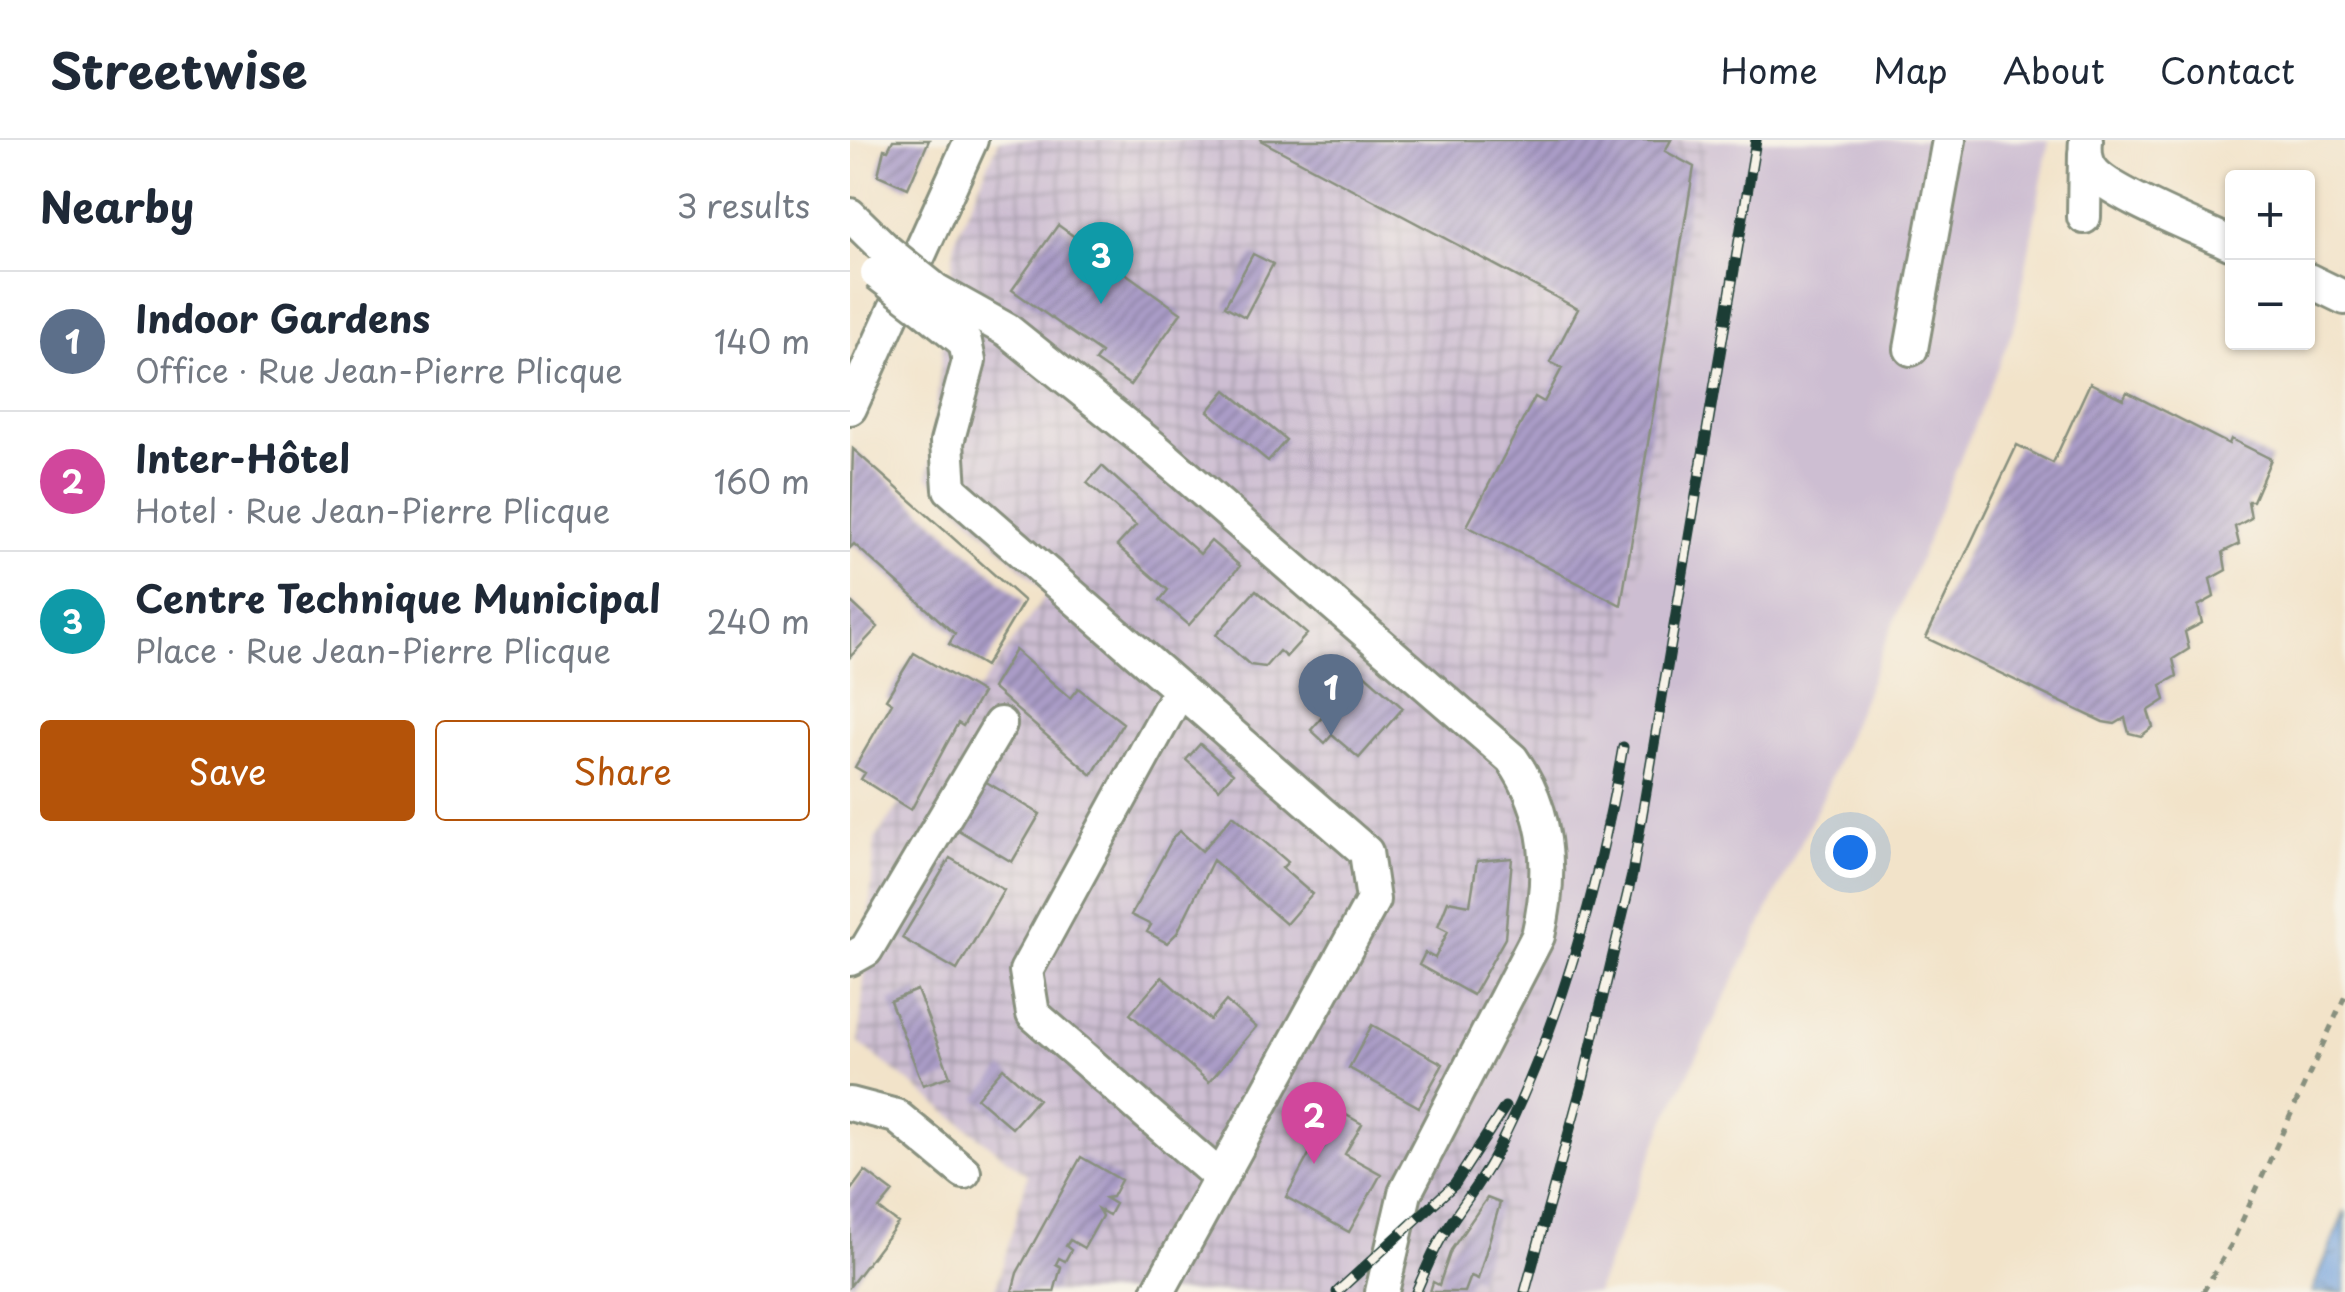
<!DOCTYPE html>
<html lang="en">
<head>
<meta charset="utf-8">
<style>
	:root { --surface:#fff; --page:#f2f2f3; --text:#1f2937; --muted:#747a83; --line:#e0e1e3; --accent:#b45309 }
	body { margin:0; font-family:"Playpen Sans",sans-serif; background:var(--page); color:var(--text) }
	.controls { position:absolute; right:30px; top:30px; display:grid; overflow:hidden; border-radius:10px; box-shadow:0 2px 8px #0004 }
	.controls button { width:90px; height:90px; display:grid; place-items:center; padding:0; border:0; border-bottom:2px solid var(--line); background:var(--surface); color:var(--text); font:50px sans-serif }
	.you { position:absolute; left:1000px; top:712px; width:35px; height:35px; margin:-25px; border:8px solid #fff; border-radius:50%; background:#1a73e8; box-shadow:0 0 0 15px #1a73e833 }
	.badge { display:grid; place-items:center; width:65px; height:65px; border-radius:50%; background:var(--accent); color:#fff; font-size:32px; font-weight:700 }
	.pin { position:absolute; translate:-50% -82px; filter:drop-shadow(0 2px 5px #0008) }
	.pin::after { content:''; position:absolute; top:52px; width:35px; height:30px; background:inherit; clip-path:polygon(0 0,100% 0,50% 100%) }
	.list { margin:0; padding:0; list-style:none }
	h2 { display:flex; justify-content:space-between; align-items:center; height:130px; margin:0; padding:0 40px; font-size:42px }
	h2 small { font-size:32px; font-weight:400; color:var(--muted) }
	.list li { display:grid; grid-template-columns:65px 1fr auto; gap:30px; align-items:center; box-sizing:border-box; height:140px; padding:0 40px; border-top:2px solid var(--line) }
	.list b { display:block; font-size:38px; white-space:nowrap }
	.list p { margin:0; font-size:32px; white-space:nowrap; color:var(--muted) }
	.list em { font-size:32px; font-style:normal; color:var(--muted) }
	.actions { display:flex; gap:20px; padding:30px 40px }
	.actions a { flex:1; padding:22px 0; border:2px solid var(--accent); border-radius:10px; text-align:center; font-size:35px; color:var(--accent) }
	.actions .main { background:var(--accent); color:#fff }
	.map { position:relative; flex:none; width:1495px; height:1152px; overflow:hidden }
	header { display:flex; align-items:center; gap:60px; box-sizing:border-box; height:140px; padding:0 50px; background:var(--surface); border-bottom:2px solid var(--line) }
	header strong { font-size:48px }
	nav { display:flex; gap:55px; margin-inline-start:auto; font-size:35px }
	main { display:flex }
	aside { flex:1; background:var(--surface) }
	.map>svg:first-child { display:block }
</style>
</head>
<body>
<header>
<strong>Streetwise</strong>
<nav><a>Home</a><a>Map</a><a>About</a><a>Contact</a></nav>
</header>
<main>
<aside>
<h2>Nearby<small>3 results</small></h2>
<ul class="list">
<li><span class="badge" style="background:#5c6f8a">1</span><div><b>Indoor Gardens</b><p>Office · Rue Jean-Pierre Plicque</p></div><em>140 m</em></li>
<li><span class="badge" style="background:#d1479c">2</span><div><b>Inter-Hôtel</b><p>Hotel · Rue Jean-Pierre Plicque</p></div><em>160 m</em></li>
<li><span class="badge" style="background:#0f9aa8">3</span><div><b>Centre Technique Municipal</b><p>Place · Rue Jean-Pierre Plicque</p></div><em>240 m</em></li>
</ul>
<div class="actions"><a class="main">Save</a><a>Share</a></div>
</aside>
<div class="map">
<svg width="1495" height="1152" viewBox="0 0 1495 1152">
	<defs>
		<pattern id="industrial-grid" width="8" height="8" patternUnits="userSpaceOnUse" patternTransform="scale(2.5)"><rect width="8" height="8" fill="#cdbed2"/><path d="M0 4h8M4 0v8" fill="none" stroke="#a69cab"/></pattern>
		<pattern id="water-ripples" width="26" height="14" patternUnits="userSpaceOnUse" patternTransform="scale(2.5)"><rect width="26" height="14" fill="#74a3dd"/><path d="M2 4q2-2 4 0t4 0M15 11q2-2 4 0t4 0" fill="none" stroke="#5f86b4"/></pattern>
		<pattern id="building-hatch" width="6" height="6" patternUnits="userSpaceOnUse" patternTransform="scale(2.5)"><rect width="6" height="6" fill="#aa9cc7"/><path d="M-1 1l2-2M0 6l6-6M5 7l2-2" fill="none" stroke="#8a80a2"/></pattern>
	</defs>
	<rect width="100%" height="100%" fill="#f7f3e8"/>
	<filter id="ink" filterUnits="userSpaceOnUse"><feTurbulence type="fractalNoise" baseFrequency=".01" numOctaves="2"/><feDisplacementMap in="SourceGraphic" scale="20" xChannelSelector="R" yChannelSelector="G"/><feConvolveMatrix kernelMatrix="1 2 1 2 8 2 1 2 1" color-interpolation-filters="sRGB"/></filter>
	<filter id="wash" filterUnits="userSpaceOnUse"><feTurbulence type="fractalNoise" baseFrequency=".0048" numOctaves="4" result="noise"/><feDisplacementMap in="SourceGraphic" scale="40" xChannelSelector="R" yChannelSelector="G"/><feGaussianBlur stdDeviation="2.25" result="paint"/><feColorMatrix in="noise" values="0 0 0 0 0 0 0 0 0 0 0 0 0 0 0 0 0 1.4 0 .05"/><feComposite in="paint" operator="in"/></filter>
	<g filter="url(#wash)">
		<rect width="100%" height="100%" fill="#f2e3c9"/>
		<path fill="url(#industrial-grid)" d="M149 0H859L782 478 719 662 690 839 618 993 682 1021 635 1152H145L178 1035 9 903 25 699 197 453 78 337 105 99Z"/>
		<path fill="#cdbed2" d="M859 0H1199L1166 182 972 659 815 982 746 1152H635L681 1021 618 994 690 839 719 662 782 478Z"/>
		<path fill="url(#water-ripples)" stroke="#4a7088" stroke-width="2.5" d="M1495 1071V1152H1462Z"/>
		<g id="blocks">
			<path fill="url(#building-hatch)" d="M43 0H79L58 48 28 35 34 9 38 10Z
				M410 0H821L815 11 844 27 771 465 617 386 685 257 694 262 712 228 700 222 728 169Z
				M208 85 331 173 280 245 245 221 251 213 162 150Z
				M403 114 423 124 395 177 375 166Z
				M1240 243 1273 259 1277 252 1379 304 1381 299 1421 319 1403 361H1398L1401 378 1385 387 1389 404 1373 412 1376 430 1360 439 1364 457 1348 466 1352 483 1335 492 1339 509 1323 519 1327 536 1311 545 1315 560 1298 571 1303 587 1291 596 1279 593 1275 578 1265 584 1253 582 1076 498 1167 305 1203 323Z
				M376 250 436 300 418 321 358 271Z
				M3 309 174 461 135 526 99 504 105 494 4 404 0 408Z
				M252 326 350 414 361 401 390 426 339 485 310 460 318 450 267 406 286 385 237 343Z
				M406 450 457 494 436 517 429 511 415 527 400 525 366 495Z
				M0 461 28 487 0 517Z
				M165 510 220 558 228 548 273 583 242 635 142 548Z
				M64 513 132 553 113 586 108 583 61 670 11 639 15 633 5 627 42 563 36 559Z
				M512 532 553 568 509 618 482 595 475 603 461 590Z
				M350 604 383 633 369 649 336 620Z
				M133 640 190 674 162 722 105 688Z
				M383 675 438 722 432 728 462 754 436 784 363 720 327 793 317 803 297 792 301 785 281 775 324 696 330 691 352 711Z
				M100 718 154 750 107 830 52 798Z
				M662 718 655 798 623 855 569 825 575 813 585 818 598 791 588 786 598 761 620 765 627 721Z
				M312 837 360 880 376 861 406 887 359 942 280 874Z
				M67 850 100 936 73 945 40 861Z
				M522 885 593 924 569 967 499 928Z
				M153 928 188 959 162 988 127 958Z
				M484 968 512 984 495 1014 531 1034 499 1092 436 1057Z
				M231 1017 271 1040 262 1057 255 1058 265 1064 259 1075 248 1069 252 1076 234 1108 220 1100 216 1106 221 1110 215 1121 209 1118 206 1124 211 1127 204 1152H162L167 1133Z
				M15 1031 43 1052 29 1069 48 1083 0 1146V1051Z
				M637 1058 650 1063 628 1139 621 1136 615 1152H580L583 1142 589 1145 601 1110Z"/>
		</g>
	</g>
	<g filter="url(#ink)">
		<use href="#blocks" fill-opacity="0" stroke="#88907e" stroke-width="2.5"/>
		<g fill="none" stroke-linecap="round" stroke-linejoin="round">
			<g stroke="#88907e" stroke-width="38">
				<path id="minor" d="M1236 0C1235 11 1235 21 1242 30 1258 53 1353 90 1382 104
					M0 75 38 112
					M1234 77 1235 13
					M1458 140 1495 158
					M87 151 157 190 304 308 662 619C700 673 703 733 688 796L555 1053 532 1152
					M78 172 115 202 119 221 97 302 100 349 516 712 523 760 308 1152
					M1061 209 1099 0
					M0 268 121 0
					M329 551 176 831 183 874 371 1038
					M0 819 16 810 150 584
					M0 964 46 976 114 1032"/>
			</g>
			<path stroke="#88907e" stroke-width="5" stroke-dasharray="8 8" stroke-linecap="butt" d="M1353 1152 1381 1105 1495 856"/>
			<use href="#minor" stroke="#fff" stroke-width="32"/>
			<g stroke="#1f3d34" stroke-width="11">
				<path id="rail" d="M487 1152 605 1044 655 967
					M566 1152C574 1134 582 1114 592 1097 609 1068 631 1043 646 1013 711 884 748 749 773 607
					M675 1152 732 945 782 735 906 0"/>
			</g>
			<use href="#rail" stroke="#f7f3e8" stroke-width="8" stroke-dasharray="22" stroke-linecap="butt"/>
			<g stroke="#88907e" stroke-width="38" stroke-linecap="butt">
				<path id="minor-bridge" d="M38 112 83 148
					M27 133 78 172"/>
			</g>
			<use href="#minor-bridge" stroke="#fff" stroke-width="32"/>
		</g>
	</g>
</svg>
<div class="controls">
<button>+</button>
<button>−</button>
</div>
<div class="you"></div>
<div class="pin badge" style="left:481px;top:596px;background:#5c6f8a">1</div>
<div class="pin badge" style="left:464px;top:1024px;background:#d1479c">2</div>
<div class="pin badge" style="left:251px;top:164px;background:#0f9aa8">3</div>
</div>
</main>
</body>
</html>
